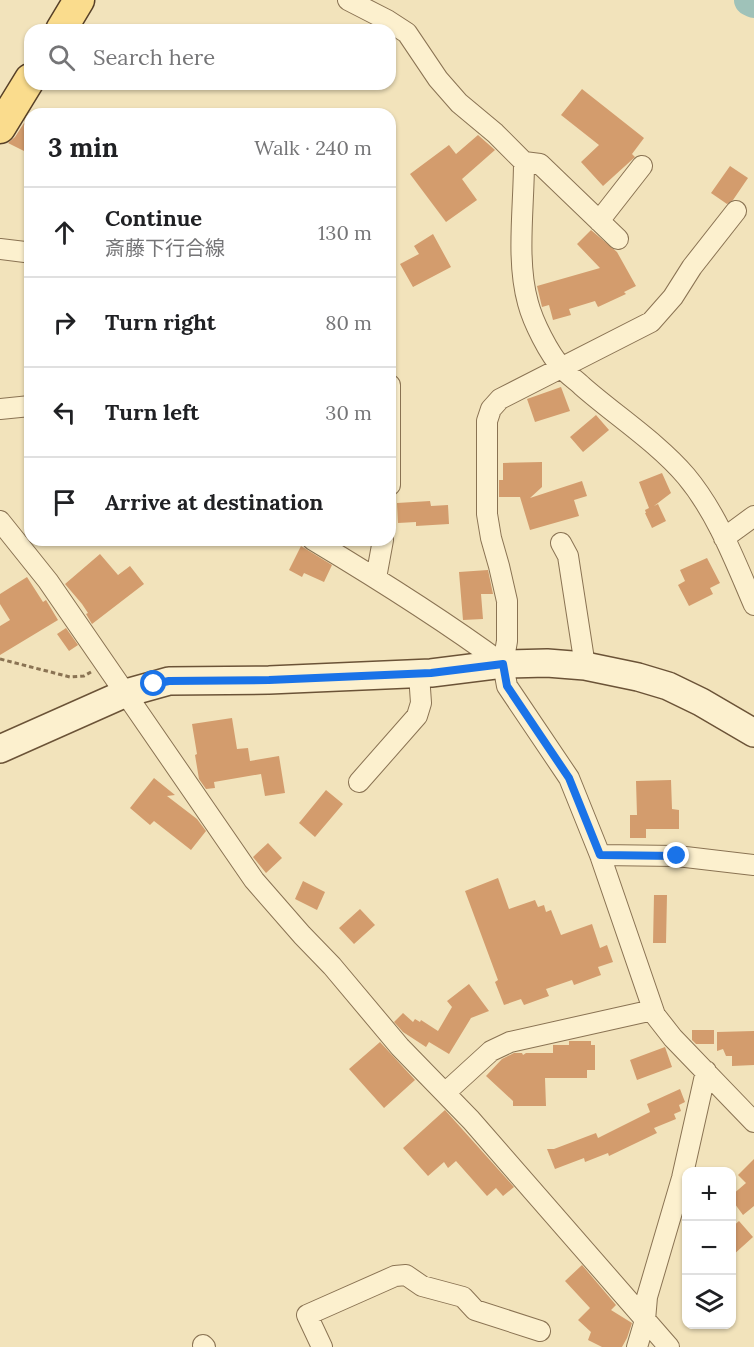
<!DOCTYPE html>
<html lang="en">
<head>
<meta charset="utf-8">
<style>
	:root { --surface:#fff; --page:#f2f2f2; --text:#202124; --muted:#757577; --line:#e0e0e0 }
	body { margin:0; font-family:Lora,"Noto Sans JP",serif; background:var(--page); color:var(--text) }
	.controls { position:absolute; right:18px; bottom:18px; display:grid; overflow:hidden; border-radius:12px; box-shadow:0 2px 4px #0004 }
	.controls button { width:54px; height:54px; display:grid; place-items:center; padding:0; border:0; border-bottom:2px solid var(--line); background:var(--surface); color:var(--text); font:30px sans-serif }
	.stop { position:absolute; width:18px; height:18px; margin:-14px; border:4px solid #1a73e8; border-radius:50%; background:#fff }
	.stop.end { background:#1a73e8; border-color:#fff; box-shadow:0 2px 6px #0008 }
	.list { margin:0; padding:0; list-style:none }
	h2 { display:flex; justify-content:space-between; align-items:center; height:78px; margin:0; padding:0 24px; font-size:26px }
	h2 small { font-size:20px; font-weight:400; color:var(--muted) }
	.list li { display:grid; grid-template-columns:39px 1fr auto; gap:18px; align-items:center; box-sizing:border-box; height:90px; padding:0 24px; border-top:2px solid var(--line) }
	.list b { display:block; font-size:22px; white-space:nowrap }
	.list p { margin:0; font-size:20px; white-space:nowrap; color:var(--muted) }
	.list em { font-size:20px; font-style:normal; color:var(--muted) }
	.icon { flex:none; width:33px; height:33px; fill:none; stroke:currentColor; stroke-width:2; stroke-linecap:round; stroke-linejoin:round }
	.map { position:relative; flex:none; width:754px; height:1347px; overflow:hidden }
	.search { position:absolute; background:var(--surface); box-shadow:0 2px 4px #0004; left:24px; top:24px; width:372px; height:66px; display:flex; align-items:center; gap:15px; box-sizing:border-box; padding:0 21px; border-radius:18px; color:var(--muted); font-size:22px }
	.panel { position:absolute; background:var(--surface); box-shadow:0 2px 4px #0004; left:24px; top:108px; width:372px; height:438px; border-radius:18px }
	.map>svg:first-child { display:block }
</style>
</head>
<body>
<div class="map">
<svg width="754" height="1347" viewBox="0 0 754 1347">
	<rect width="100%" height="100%" fill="#f2e3bb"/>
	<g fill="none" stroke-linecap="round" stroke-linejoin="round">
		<path stroke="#9fc2b9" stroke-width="32" d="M750 0 754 2"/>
	</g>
	<path fill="#d39c6d" d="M582 89 644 138 632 154 635 157 603 186 581 162 599 145 561 115Z
		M24 123 30 126V154L8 143 15 137Z
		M478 135 495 150 462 179 477 200 446 222 410 174 449 145 456 154Z
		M730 166 748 178 733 200 727 204 711 193Z
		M591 230 617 252 636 286 624 292 626 294 598 307 595 301 569 309 571 315 553 320 549 305 542 307 537 286 600 268 577 244Z
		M433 234 451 267 413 287 400 264 419 254 414 246Z
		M561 387 570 411 535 422 527 399Z
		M596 415 609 430 583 452 570 437Z
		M542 462V487L530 498 582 481 587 496 574 500 579 516 530 530 520 497H499V480H503V463Z
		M662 473 671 493 654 506 658 504 666 521 652 528 645 513H646L645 510 649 508 639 482Z
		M430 501 431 506 448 505 449 524 416 526V522L398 523 397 503Z
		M301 546 332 565 324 582 304 573 302 577 289 570Z
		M100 554 118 575 130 566 144 584 92 624 86 614 88 613 82 604 65 584Z
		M707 558 720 583 710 588 713 594 689 606 678 585 685 581 680 570Z
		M488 570 493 594H481L483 619 463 620 459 572Z
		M27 577 43 602 46 600 58 620 0 655V626L10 620 0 604V594Z
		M66 628 78 645 69 651 57 634Z
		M232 718 237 749 248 748 250 761 279 756 285 793 265 796 261 774 214 782 215 788 206 789 199 779 195 755 197 754 192 724Z
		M154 778 175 795 167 796 197 819 206 831 191 850 154 821 150 825 130 808Z
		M671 780 672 809 679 810V829H646V838H630V815H637L636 781Z
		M326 790 343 804 315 837 299 823Z
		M268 843 282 858 266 873 253 857Z
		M498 878 509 909 535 900 538 907 544 905 546 912 551 910 561 935 592 924 600 948 607 945 613 962 598 967 601 975 574 985 572 980 546 989 549 996 524 1005 521 999 504 1005 495 982 498 980 465 891Z
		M303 881 325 892 317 910 295 899Z
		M654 895H667L666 943H653Z
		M360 909 375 925 354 944 339 928Z
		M469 984 489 1011 471 1018 449 1054 429 1042 426 1047 403 1032 394 1022 403 1013 413 1022 415 1019 420 1022 421 1020 438 1031 452 1007 447 1001Z
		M692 1030H714V1044H696L692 1040Z
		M754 1031V1065L732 1066V1056H726L723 1049 717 1051V1032Z
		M569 1041H591V1045H595V1070H587V1078H545L546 1106H513V1101L486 1076 502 1059 514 1053H522L523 1055 526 1053H553V1045H569Z
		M380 1042 415 1080 384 1108 349 1069Z
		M665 1047 672 1067 637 1080 630 1060Z
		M680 1089 685 1102 679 1105 681 1111 674 1114 676 1119 654 1128 657 1133 609 1156 608 1153 585 1162 584 1158 555 1169 547 1149H554L596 1133 598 1138 650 1112 647 1104Z
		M445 1110 514 1187 503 1196 496 1188 487 1196 456 1161 448 1168 444 1162 428 1176 403 1148Z
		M754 1159V1206L743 1215 732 1200V1195L746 1183 738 1175Z
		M739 1221 753 1237 732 1256V1227Z
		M582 1265 616 1305 611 1310 632 1323 627 1338 622 1347H602L588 1340 591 1332 578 1320 590 1308 565 1281Z"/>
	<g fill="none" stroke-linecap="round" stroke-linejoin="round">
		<g stroke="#8a7353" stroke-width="22">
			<path id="minor" d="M348 0 387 20 407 33 438 79 459 103 495 133 524 162C524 208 516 260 528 303 533 322 549 354 562 368 568 375 576 380 582 386 615 415 658 443 686 476 717 513 735 561 754 605
				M524 162 540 164 618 239
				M736 211 692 267 673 297 651 322 500 399 491 409 487 421V514L491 538 499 566 507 601V641L503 664 507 686 569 778 600 855 655 1015 673 1038 754 1122
				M599 221 642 166
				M0 249 25 252
				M390 385V485
				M0 409 30 406
				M0 521 48 581 254 880 302 935 332 966 400 1047 471 1120 669 1347
				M724 538 754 516
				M313 540C378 579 442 619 503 664
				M561 543 568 556 585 666
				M376 578 383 540
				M359 782 417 716 421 703 419 674
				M600 855 677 856 754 865
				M445 1093 491 1051 510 1042 653 1010
				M203 1345 205 1347
				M322 1347 307 1315 395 1276 406 1275 422 1286 463 1297 475 1310 540 1331
				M637 1347 645 1320 647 1297 682 1178 706 1071"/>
		</g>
		<g stroke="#6b5337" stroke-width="30">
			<path id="secondary" d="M0 749 126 693 169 681 269 680 431 673 503 664 547 663 585 666 638 677 668 686 701 702 754 733"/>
		</g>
		<g stroke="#574028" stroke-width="33">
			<path id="primary" d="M61 30 79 0
				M0 128 30 79"/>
		</g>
		<path stroke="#8a7353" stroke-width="3" stroke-dasharray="4.5 3" stroke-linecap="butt" d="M0 659 70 677 84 676 91 672"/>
		<use href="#minor" stroke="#fcf0ce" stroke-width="20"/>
		<use href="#secondary" stroke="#fcf0ce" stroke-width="27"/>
		<use href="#primary" stroke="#fadc8d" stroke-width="30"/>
	</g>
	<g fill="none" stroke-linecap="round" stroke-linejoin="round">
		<path stroke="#1a73e8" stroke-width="8" d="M154 684 169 681 269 680 431 673 503 664 507 686 569 778 600 855 677 856"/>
	</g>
</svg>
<div class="controls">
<button>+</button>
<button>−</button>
<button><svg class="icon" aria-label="layers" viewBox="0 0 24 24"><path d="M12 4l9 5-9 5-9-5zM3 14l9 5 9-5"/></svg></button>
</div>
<div class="stop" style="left:154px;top:684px"></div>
<div class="stop end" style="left:677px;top:856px"></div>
<div class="search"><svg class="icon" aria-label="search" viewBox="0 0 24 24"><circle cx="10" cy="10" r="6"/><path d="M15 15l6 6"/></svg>Search here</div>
<section class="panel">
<h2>3 min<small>Walk · 240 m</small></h2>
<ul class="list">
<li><svg class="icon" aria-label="ahead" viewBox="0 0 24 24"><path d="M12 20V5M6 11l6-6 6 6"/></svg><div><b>Continue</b><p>斎藤下行合線</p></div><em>130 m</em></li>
<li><svg class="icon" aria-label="right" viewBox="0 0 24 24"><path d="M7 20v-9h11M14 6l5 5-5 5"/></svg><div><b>Turn right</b></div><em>80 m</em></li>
<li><svg class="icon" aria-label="left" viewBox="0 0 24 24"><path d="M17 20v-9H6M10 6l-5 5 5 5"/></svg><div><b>Turn left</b></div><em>30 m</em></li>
<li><svg class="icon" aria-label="arrive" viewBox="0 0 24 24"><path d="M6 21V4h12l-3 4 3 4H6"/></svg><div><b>Arrive at destination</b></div></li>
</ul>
</section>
</div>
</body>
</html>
